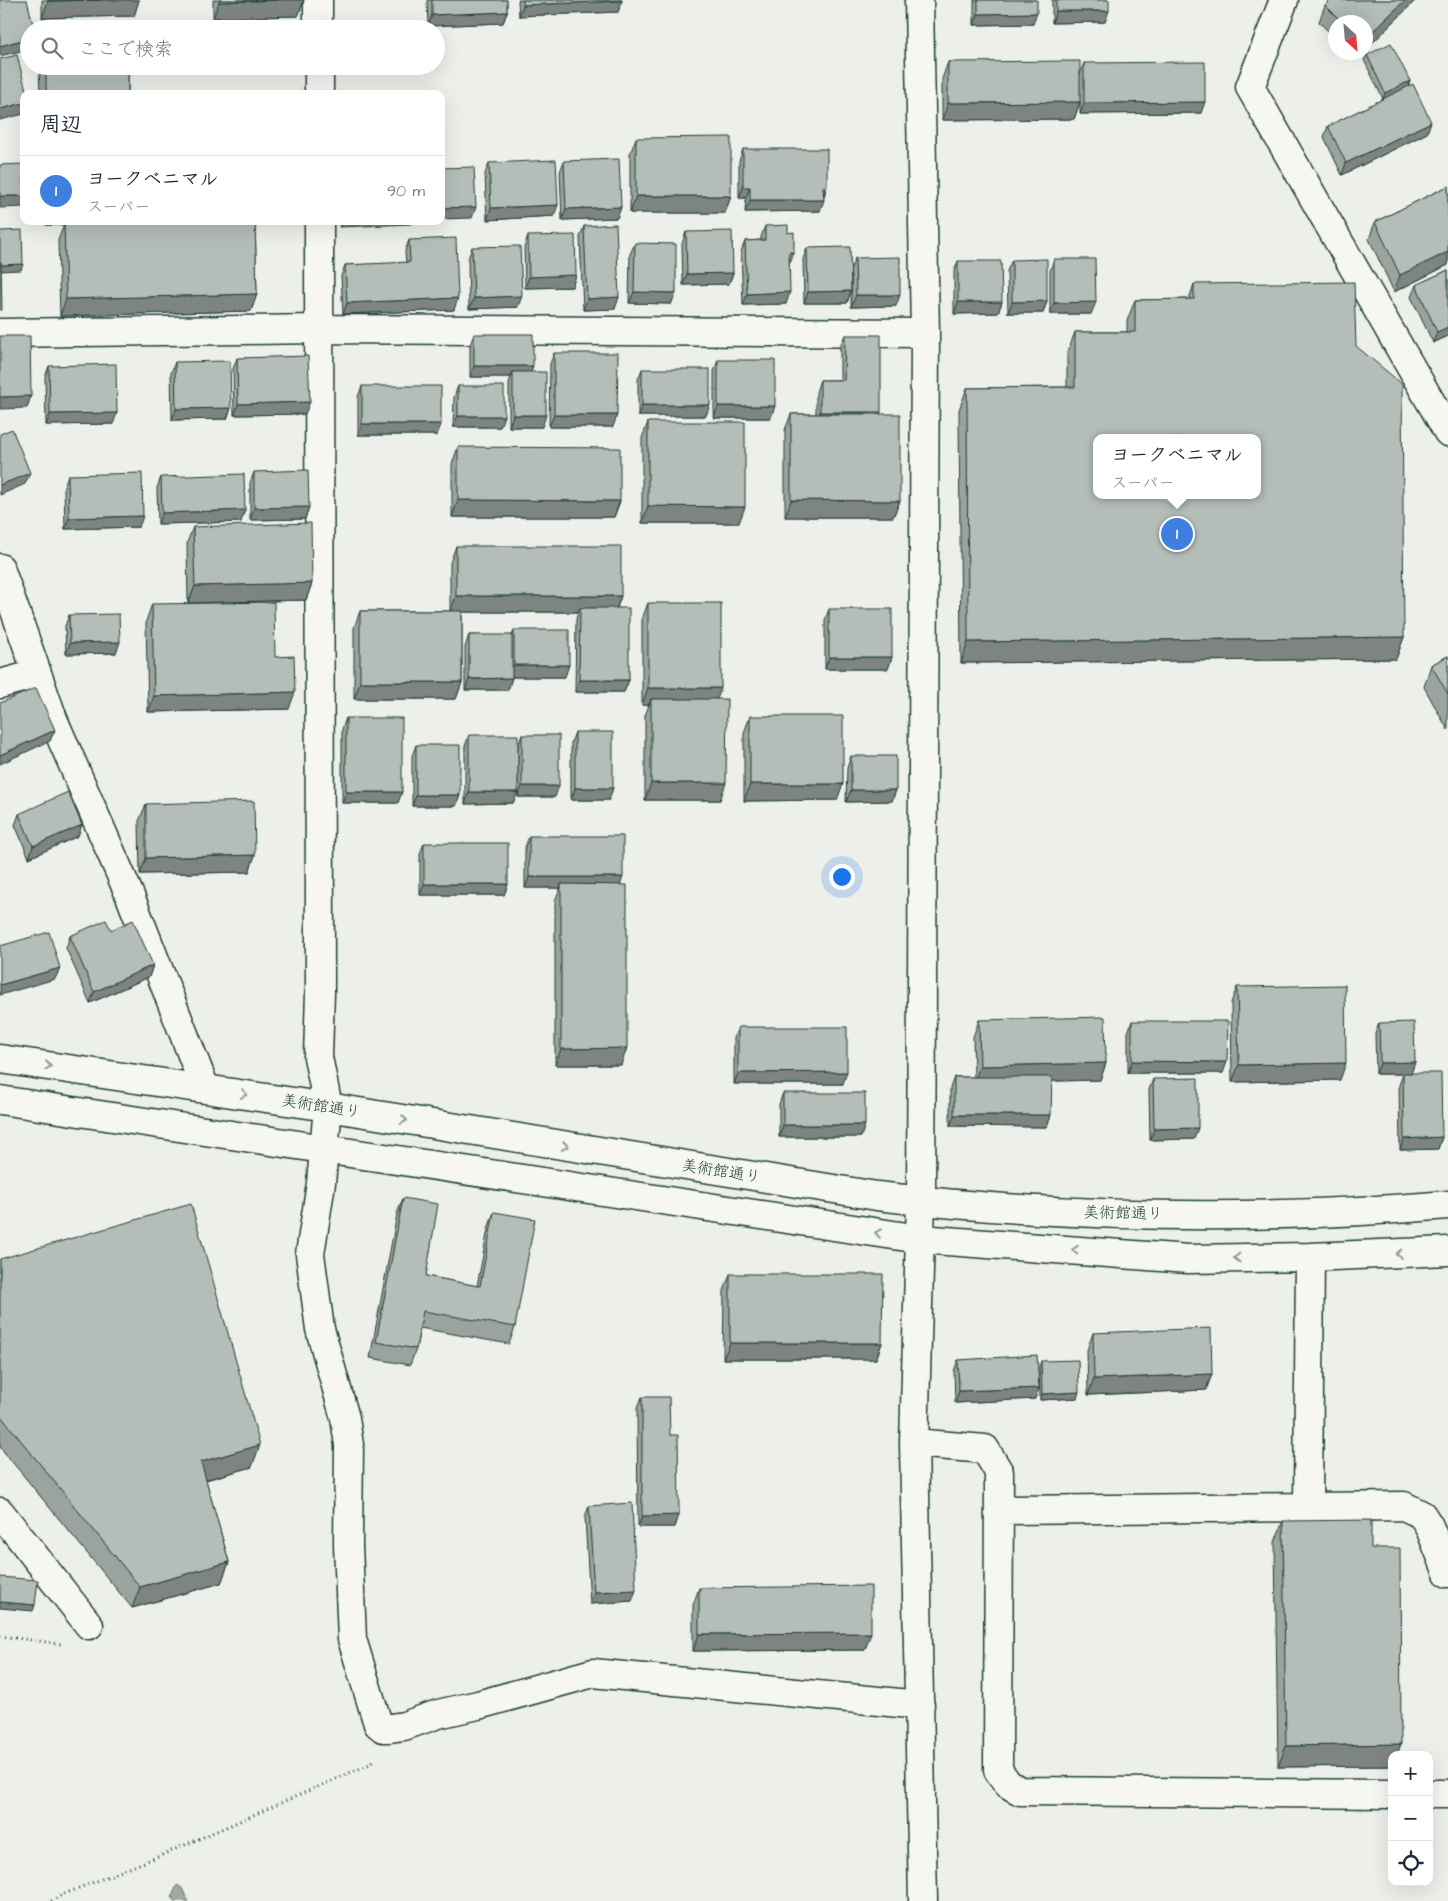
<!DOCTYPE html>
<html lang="ja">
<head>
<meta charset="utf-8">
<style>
	:root { --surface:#fff; --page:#f2f2f3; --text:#1f2937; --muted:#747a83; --line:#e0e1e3; --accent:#d93025 }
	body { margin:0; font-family:"Architects Daughter","Klee One",sans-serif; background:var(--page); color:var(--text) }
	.controls { position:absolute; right:15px; bottom:15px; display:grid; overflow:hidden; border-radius:10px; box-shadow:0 5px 20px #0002 }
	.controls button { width:45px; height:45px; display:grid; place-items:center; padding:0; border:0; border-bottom:1px solid var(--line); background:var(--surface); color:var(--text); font:25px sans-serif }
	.compass { position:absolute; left:1328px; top:15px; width:45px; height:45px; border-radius:50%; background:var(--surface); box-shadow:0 5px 20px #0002; rotate:154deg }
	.you { position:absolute; left:841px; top:876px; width:18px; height:18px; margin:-12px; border:4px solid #fff; border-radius:50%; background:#1a73e8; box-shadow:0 0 0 8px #1a73e833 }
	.badge { display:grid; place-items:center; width:32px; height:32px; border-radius:50%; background:var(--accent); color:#fff; font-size:16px; font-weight:700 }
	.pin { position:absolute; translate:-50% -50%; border:2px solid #fff; box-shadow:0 1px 5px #0006 }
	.popup { position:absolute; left:1093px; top:434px; width:168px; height:65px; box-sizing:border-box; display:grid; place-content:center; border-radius:10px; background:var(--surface); filter:drop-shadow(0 1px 4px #0005); font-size:16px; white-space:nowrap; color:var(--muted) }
	.popup b { font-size:19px; color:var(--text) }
	.popup::after { content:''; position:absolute; left:50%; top:100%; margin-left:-10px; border:10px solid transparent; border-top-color:var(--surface) }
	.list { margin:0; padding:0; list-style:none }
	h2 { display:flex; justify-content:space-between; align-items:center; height:65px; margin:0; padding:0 20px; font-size:21px }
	h2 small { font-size:16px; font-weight:400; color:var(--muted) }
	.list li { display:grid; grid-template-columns:32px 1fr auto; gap:15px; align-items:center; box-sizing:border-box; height:70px; padding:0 20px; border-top:1px solid var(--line) }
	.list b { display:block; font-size:19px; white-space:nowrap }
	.list p { margin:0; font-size:16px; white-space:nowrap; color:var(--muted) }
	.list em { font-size:16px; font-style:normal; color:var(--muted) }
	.icon { flex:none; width:28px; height:28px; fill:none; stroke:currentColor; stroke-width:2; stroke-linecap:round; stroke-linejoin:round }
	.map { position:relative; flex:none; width:1448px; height:1901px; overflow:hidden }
	.search { position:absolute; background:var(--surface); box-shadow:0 5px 20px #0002; left:20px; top:20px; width:425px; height:55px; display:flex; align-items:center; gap:12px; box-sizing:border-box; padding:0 18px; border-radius:28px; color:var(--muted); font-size:19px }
	.panel { position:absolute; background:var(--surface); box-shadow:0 5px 20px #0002; left:20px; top:90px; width:425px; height:135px; border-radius:10px }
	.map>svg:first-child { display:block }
</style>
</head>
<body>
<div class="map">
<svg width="1448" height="1901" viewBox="0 0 1448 1901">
	<rect width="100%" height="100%" fill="#edefea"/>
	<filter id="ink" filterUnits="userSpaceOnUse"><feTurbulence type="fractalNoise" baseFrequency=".02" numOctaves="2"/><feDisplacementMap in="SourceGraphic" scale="10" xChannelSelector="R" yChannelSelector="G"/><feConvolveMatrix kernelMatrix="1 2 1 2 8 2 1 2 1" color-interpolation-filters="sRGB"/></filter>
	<g filter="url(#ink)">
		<path fill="#9faaa4" stroke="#6c7e77" d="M177 1885 182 1888 188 1901H174L172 1896Z"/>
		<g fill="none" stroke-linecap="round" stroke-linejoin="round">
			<g stroke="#1f3d34" stroke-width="31">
				<path id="minor" d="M318 0V29
					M919 0 925 333 921 1201 914 1443 923 1901
					M1284 0 1250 87 1448 432
					M319 66V94
					M319 221 320 992 318 1057 328 1107 321 1183 310 1254 320 1329 345 1418 349 1445 348 1545 352 1639 378 1724 383 1728H390L404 1726 438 1714 478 1705 593 1673 920 1705
					M0 333 320 329 925 333
					M0 568 53 719 130 896 205 1088
					M0 684 37 674
					M0 1059 328 1107 877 1196C1066 1218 1258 1221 1448 1205
					M0 1100 920 1239 1188 1259 1310 1257 1448 1251
					M914 1443 985 1449 999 1472 998 1770 1008 1784 1020 1791 1392 1794
					M1308 1506 1310 1257
					M999 1510 1404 1506 1422 1515 1429 1526 1448 1573
					M0 1512 89 1625
					M1429 1794H1448"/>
			</g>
			<path stroke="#1f3d34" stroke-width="3" stroke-dasharray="1 4" stroke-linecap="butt" d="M0 1636 61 1644 63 1643
				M51 1901 64 1894 162 1855 370 1764 374 1758"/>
			<use href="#minor" stroke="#f6f6f2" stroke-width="28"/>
		</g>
		<path fill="#9ba39e" stroke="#1f3d34" d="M42 0H139L134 16 42 18Z
			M213 0H304L298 16 213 18Z
			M427 0H507V12L503 23 428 26Z
			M518 0H622L618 12 519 16Z
			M974 0H1037L1033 24 974 25Z
			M1052 0H1109L1105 22 1052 23Z
			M1330 0H1416L1366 49V22H1336V39L1319 22 1325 5Z
			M1349 52H1362L1355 59Z
			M1367 55 1410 81 1408 87 1427 133 1342 175 1324 137 1328 126 1383 99 1364 60Z
			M948 62 1080 74 1084 63 1201 113 1080 114V102L1074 119 942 120V79Z
			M39 66H128V94H40Z
			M636 138 731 196 725 213H630V154Z
			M743 149 827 186 820 211 745 212 746 198H739V161Z
			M564 161 621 207 617 218 562 220 560 172Z
			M489 163 554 216 487 220 485 174Z
			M1448 186V265L1394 292 1369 239 1375 222Z
			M46 221H255L257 294 251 311 60 316 58 240 64 225H46Z
			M584 226 615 309 583 310 580 237Z
			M765 226 788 233 794 252 789 263 786 304 743 305 741 252 745 241 761 240V237Z
			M686 232 733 273 729 284 683 285 682 244Z
			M528 236 576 275 572 287 525 288 524 248Z
			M409 240 454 310 343 314 341 276 345 265 406 263 405 251Z
			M635 243 676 293 671 304 629 303 630 254Z
			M472 247 518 307 469 309 468 259Z
			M807 248 851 269 855 258 896 306 851 307V276V291L847 303H804L803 259Z
			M1054 259 1091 314H1050V271Z
			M1012 260 1047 301 1043 313H1008L1007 271Z
			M958 261 1002 302 998 313 954 314V272Z
			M1448 270V336L1433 343 1411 297 1416 285Z
			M1194 284 1356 346 1404 637 1396 659 961 663 959 410 967 388 1067 387V354L1075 332H1127V321L1135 300 1189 299Z
			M474 334 531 372 542 427H509V383L511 377H470V345Z
			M845 335 880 414 900 501 893 517H785V430L791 414H816V392L820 380H840V346Z
			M554 353 613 427H549L550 364Z
			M237 358 305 414 234 415 233 369Z
			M718 360 771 418H714V371Z
			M175 362 231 408 227 419 172 420 171 373Z
			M49 366 113 424 46 425 45 377Z
			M642 369 706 416H638V380Z
			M362 386 441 424 437 435H358V397Z
			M458 386 500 427H453L454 397Z
			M648 422 739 523H642V438Z
			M458 447 620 501 614 517H452V464Z
			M254 472 309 507 305 519 250 520V483Z
			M68 475 139 527 65 529 64 486Z
			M161 477 241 522 158 524 157 488Z
			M193 527 312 583 306 600 188 603 187 543Z
			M456 546 621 596 617 608 629 680 624 692H575L576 619 578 612H462V682L456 699H354V628L360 611H450V563Z
			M648 603 717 699 720 800H645V716L649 705H642V619Z
			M152 604 275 657 289 709 148 712 146 621Z
			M829 609 892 657 888 669H825V620Z
			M69 615 116 653 66 654 65 626Z
			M514 630 565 677H512L508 690H465V647L469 635 512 636Z
			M1448 656V730L1424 687 1431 665Z
			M750 716 837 800 744 801V733Z
			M346 718 398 803H342V729Z
			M575 732 609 800H571V743Z
			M469 735 518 792 513 803 465 804V746Z
			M522 735 555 797H518V746Z
			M416 745 460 795 456 806H412V756Z
			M851 756 896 790 892 801 846 802 847 768Z
			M146 804 255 855 249 872 140 874 139 821Z
			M19 814 78 836 29 858 15 825Z
			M529 836 620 885 621 1065H555V901L560 888H525V847Z
			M424 843 508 884 504 895H420V854Z
			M111 930 153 965 149 977 90 1003 66 948 70 936Z
			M1237 987 1340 1080 1232 1082 1231 1003Z
			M979 1020 1106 1063 1100 1080 1052 1081 1047 1127 950 1126V1088L954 1077H974L973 1037Z
			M1132 1021 1223 1073H1128V1032Z
			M1379 1023 1415 1062 1411 1073 1442 1137 1438 1149 1400 1150 1399 1085 1403 1074H1376L1375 1034Z
			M738 1027 843 1084H734V1038Z
			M1153 1079 1194 1139 1150 1140 1149 1090Z
			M783 1093 861 1137H779V1104Z
			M403 1198 426 1276 477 1286 488 1229 494 1212 515 1327 509 1344 420 1328 416 1349 410 1365 370 1358 397 1214Z
			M0 1259 252 1467 206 1480 229 1562 221 1583 132 1608 0 1447Z
			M730 1274 882 1343 876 1359H723L724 1291Z
			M1093 1333 1212 1374 1206 1390 1088 1395 1087 1350Z
			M958 1360 1035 1399 955 1403 954 1371Z
			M1041 1361 1077 1398 1040 1400 1039 1367Z
			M642 1397 670 1435 679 1515 675 1527H638L637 1408Z
			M589 1506 632 1601 590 1604 585 1517Z
			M1283 1521 1371 1548 1392 1755V1766L1278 1767 1275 1542Z
			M699 1588 865 1650 693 1651V1605Z"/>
		<path fill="#7e8481" stroke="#1f3d34" d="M101 0H139L134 16 42 18 48 1Z
			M278 0H304L298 16 213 18 219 2Z
			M1405 0H1416L1366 49V38Z
			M622 1 618 12 519 16 523 5Z
			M1056 11H1109L1105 22 1052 23Z
			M507 12 503 23 428 26 432 15Z
			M1037 13 1033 24 974 25 978 14Z
			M29 38V49L0 56V46Z
			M1358 52H1362L1355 59Z
			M1410 81 1408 87 1383 99 1385 93Z
			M1080 102 1074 119 942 120 948 103Z
			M1205 102 1201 113 1080 114 1084 103Z
			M24 103V114L0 120V109Z
			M1431 122 1427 133 1342 175 1346 163Z
			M827 186 823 198V187Z
			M743 187H750L746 198H739Z
			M0 196H24V207L0 208Z
			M636 196H731L725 213H630Z
			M750 200H824L820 211 745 212Z
			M558 205 554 216 487 220 491 208Z
			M476 207 472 218 441 219V208Z
			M621 207 617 218 562 220 566 209Z
			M48 221H166L64 223V225H46Z
			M341 221H412L411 224 339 227Z
			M789 252H794L790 263H785Z
			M1448 252V265L1394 292 1400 275Z
			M23 264 21 270 0 271V265Z
			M733 273 729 284 683 285 687 274Z
			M576 275 572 287 525 288 529 277Z
			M851 291 847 303H804L808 292Z
			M634 292 676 293 671 304 629 303Z
			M790 292 786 304 743 305 747 294Z
			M257 294 251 311 60 316 66 299Z
			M856 295H900L896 306 851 307Z
			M522 296 518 307 469 309 474 298Z
			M619 297 615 309 583 310 587 299Z
			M458 298 454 310 343 314 347 303Z
			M1047 301 1043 313H1008L1012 302Z
			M958 302H1002L998 313 954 314Z
			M1096 302 1091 314H1050L1054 303Z
			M1448 327V336L1433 343 1437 332Z
			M474 366H533L529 377 513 372 511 377H470Z
			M31 396 27 408 0 409V397Z
			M310 402 305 414 234 415 238 404Z
			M642 405H710L706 416H638Z
			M718 406H775L771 418H714Z
			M231 408 227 419 172 420 176 409Z
			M820 412H881L877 423 816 424Z
			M117 413 113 424 46 425 50 414Z
			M513 415H546L542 427H509Z
			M554 415H617L613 427H549Z
			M458 416H504L500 427H453Z
			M362 424H441L437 435H358Z
			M30 473 25 484 0 495V485Z
			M458 500 620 501 614 517H452Z
			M791 500 900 501 893 517H785Z
			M648 506 745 507 739 523H642Z
			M309 507 305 519 250 520 254 508Z
			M245 510 241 522 158 524 162 513Z
			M143 516 139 527 65 529 69 518Z
			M312 583 306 600 188 603 195 586Z
			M456 596H621L615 612 580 608 578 612H450Z
			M1404 637 1396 659 961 663 968 642Z
			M120 642 116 653 66 654 70 643Z
			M829 657H892L888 669H825Z
			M514 665H569L565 677H510Z
			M512 678 508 690H465L469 679Z
			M579 680H629L624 692H575Z
			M360 682H462L456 699H354Z
			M648 688H721L715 705 651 699 649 705H642Z
			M295 692 289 709 148 712 154 696Z
			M55 730 50 741 0 764V755Z
			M651 783H726L720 800H645Z
			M750 784H843L837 800 744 801Z
			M522 786H559L555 797H518Z
			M575 788H613L609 800H571Z
			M851 790H896L892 801 846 802Z
			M346 792H402L398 803H342Z
			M469 792H518L513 803 465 804Z
			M416 795H460L456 806H412Z
			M82 825 78 836 29 858 33 846Z
			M255 855 249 872 140 874 146 858Z
			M529 877H623L619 889 561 884 560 888H525Z
			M424 884H508L504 895H420Z
			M153 965 149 977 90 1003 94 992Z
			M60 968 55 979 0 995V985Z
			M627 1048 621 1065H555L561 1049Z
			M1132 1061 1227 1062 1223 1073H1128Z
			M1415 1062 1411 1074H1376L1380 1063Z
			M1106 1063 1100 1080 974 1083 980 1066Z
			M1346 1063 1340 1080 1232 1082 1239 1065Z
			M847 1072 843 1084H734L738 1073Z
			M954 1115H1051L1047 1127 950 1126Z
			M783 1125H865L861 1137H779Z
			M1198 1128 1194 1139 1150 1140 1154 1129Z
			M1442 1137 1438 1149 1400 1150 1404 1139Z
			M730 1343H882L876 1359H723Z
			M1212 1374 1206 1390 1088 1395 1094 1379Z
			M1039 1388 1035 1399 955 1403 959 1391Z
			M1079 1392 1077 1398 1040 1400 1042 1394Z
			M260 1445 252 1467 193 1483 201 1462Z
			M679 1515 675 1527H638L642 1516Z
			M229 1562 221 1583 132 1608 140 1587Z
			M636 1590 632 1601 590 1604 594 1592Z
			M0 1602 35 1605 33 1611 0 1608Z
			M871 1633 865 1650 693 1651 699 1634Z
			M1401 1744 1397 1755H1392V1766L1278 1767 1286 1746Z"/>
		<path fill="#b4bdb8" stroke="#1f3d34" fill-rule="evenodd" d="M0 0H27L34 29H29V38L0 46Z
			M48 0H101L48 1Z
			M219 0H278L219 2Z
			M432 0H507V12L432 15Z
			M523 0H622V1L523 5Z
			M978 0H1037V13L978 14Z
			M1056 0H1109V11H1056Z
			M1330 0H1405L1366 38V22H1342L1325 5Z
			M1391 43 1410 81 1385 93 1367 55Z
			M17 55 27 94H24V103L0 109V59Z
			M1080 61V102L948 103V62Z
			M1205 62V102L1084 103V63Z
			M46 66H128V94H46Z
			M1413 84 1431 122 1346 163 1328 126Z
			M731 137V196H636V138Z
			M743 149H827V186L823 187 824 200H750V187H743Z
			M619 159 621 207 566 209 564 161Z
			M556 160 558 205 491 208 489 163Z
			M24 164V196H0V165Z
			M474 167 476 207 441 208V168Z
			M1448 186V252L1400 275 1375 222Z
			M153 221H255L257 294 66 299 64 223Z
			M616 224 619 297 587 299 584 226Z
			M788 225V233L794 232V252H789L790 292 747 294 745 241 765 240V226Z
			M22 230 23 264 1 265V262H0V231Z
			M732 231 733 273 687 274 686 232Z
			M575 235 576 275 529 277 528 236Z
			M456 238 458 298 347 303 345 265 410 262 409 240Z
			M635 243 676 244V293L634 292Z
			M520 246 522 296 474 298 472 247Z
			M850 247 851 291 808 292 807 248Z
			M900 257V295H856L855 258Z
			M1047 259V301L1012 302V260Z
			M1054 259H1095L1096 302 1054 303Z
			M958 261H1001L1002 302H958Z
			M0 262H1L2 310H0Z
			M1448 270V327L1437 332 1416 285Z
			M1354 282 1356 346 1402 384 1404 637 968 642 967 388 1075 387V332H1135V300L1194 299V284ZM1097 438H1257V495H1097Z
			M474 334H533V366H474Z
			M845 335H881V412H820V380H844Z
			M0 336H30L31 396 0 397Z
			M554 353H618L617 415H554Z
			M308 356 310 402 238 404 237 358Z
			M718 360H775V406H718Z
			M230 361 231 408 176 409 175 362Z
			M116 364 117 413 50 414 49 366Z
			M642 369H710V405H642Z
			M513 372H546V415H513Z
			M362 386H441V424H362Z
			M458 386H504V416H458Z
			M791 414H900V501L791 500Z
			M648 422H745V507L648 506Z
			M12 429 30 473 0 485V434Z
			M458 447 620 448V501L458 500Z
			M308 470 309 507 254 508V472Z
			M142 473 143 516 69 518 68 475Z
			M244 474 245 510 162 513 161 477Z
			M311 523 312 583 195 586 193 527Z
			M456 546H621V596H456Z
			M274 602 275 657 294 656 295 692 154 696 152 604Z
			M648 603H721V688H648Z
			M580 608H629V680H579Z
			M829 609H892V657H829Z
			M360 611H462V682H360Z
			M119 614 120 642 70 643 69 615Z
			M514 630H569V665H514Z
			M469 635H512V678L469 679Z
			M1448 656V694L1431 665Z
			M36 688 55 730 0 755V703Z
			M651 699H727L726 783H651Z
			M750 716H843V784H750Z
			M346 718H402V792H346Z
			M575 732H613V788H575Z
			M469 735H518V792H469Z
			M522 735H559V786H522Z
			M416 745H460V795H416Z
			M851 756H896V790H851Z
			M68 792 82 825 33 846 19 814Z
			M254 801 255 855 146 858V804Z
			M529 836H623V877H529Z
			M424 843H508V884H424Z
			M561 884 627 885V1048L561 1049Z
			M106 920 111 930 133 920 153 965 94 992 70 936Z
			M49 932 60 968 0 985V946Z
			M1345 985 1346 1063 1239 1065 1237 987Z
			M1105 1017 1106 1063 980 1066 979 1020Z
			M1132 1021H1228L1227 1062 1132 1061Z
			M1414 1022 1415 1062 1380 1063 1379 1023Z
			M738 1027H847V1072L738 1073Z
			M1403 1073H1441L1442 1137 1404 1139Z
			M954 1077H1052L1051 1115H954Z
			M1198 1078V1128L1154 1129 1153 1079Z
			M783 1093H865V1125H783Z
			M403 1198 438 1204 426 1276 478 1286H480L494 1212 535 1219 515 1327 423 1311 416 1349 376 1342Z
			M191 1204 260 1445 201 1462 229 1562 140 1587 0 1415V1259Z
			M730 1274H883L882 1343H730Z
			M1211 1328 1212 1374 1094 1379 1093 1333Z
			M1037 1355 1039 1388 959 1391 958 1360Z
			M1078 1360 1079 1392 1042 1394 1041 1361Z
			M642 1397H669L670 1435H678L679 1515 642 1516Z
			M632 1503 636 1590 594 1592 589 1506Z
			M1371 1520V1548H1400L1401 1744 1286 1746 1283 1521Z
			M0 1577 38 1580 35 1605 0 1602Z
			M871 1586V1633L699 1634V1588Z"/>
		<defs><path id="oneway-chevron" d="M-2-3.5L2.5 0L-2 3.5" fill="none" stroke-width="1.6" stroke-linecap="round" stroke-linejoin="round" transform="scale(1.25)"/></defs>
		<g stroke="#8a9a93">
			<use href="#oneway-chevron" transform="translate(48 1066) rotate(8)"/>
			<use href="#oneway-chevron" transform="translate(244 1094) rotate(9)"/>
			<use href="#oneway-chevron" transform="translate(404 1120) rotate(9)"/>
			<use href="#oneway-chevron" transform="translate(565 1146) rotate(9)"/>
			<use href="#oneway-chevron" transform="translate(878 1233) rotate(-171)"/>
			<use href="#oneway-chevron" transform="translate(1075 1250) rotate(-176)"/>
			<use href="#oneway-chevron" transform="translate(1399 1254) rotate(178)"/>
			<use href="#oneway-chevron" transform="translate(1237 1258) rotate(179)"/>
		</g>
	</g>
	<g text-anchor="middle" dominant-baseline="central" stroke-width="4" stroke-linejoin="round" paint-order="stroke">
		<g font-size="16" fill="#1f3d34" stroke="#f6f6f2">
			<text transform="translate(321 1106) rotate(9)">美術館通り</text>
			<text transform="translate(721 1171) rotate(9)">美術館通り</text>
			<text transform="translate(1123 1213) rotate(1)">美術館通り</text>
		</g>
	</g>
</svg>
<div class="controls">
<button>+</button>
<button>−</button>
<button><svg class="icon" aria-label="locate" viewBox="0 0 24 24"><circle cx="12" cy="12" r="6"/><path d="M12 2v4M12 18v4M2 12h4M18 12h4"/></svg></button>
</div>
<svg class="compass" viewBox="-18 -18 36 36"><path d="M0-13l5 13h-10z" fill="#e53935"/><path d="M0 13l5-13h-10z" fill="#747a83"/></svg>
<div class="you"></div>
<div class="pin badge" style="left:1177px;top:534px;background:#3f7fe0">1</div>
<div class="popup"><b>ヨークベニマル</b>スーパー</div>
<div class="search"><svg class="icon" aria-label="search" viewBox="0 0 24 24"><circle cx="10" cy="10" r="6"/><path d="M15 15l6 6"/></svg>ここで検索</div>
<section class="panel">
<h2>周辺<small></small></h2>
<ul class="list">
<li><span class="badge" style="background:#3f7fe0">1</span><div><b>ヨークベニマル</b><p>スーパー</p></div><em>90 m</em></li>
</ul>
</section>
</div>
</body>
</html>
